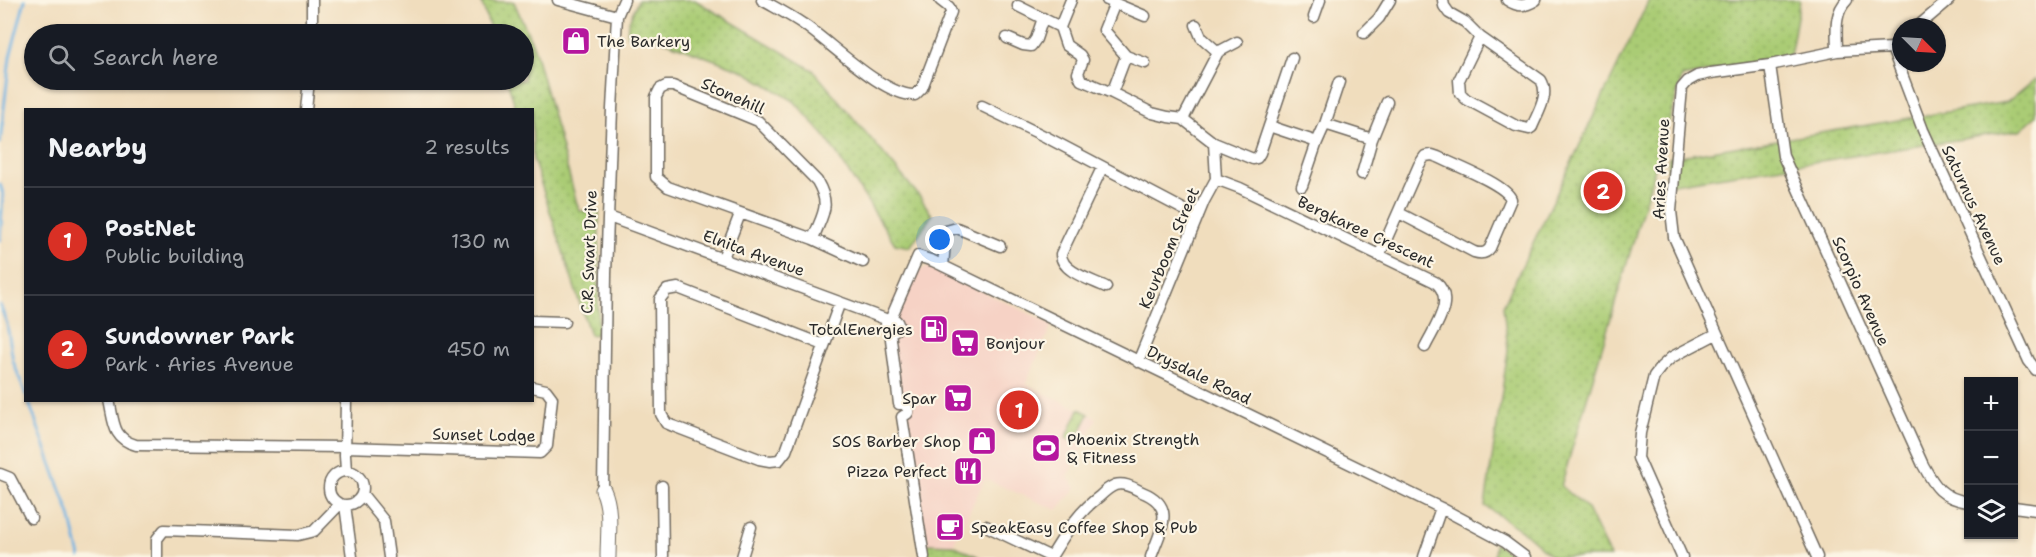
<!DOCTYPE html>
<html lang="en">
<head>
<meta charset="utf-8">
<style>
	:root { --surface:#171b24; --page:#242831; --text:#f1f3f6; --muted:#9ea1a6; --line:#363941; --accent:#d93025 }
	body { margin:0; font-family:"Shantell Sans",sans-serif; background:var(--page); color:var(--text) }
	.controls { position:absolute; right:18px; bottom:18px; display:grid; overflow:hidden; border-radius:0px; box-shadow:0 2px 4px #0004 }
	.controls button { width:54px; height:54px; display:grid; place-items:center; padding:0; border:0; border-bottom:2px solid var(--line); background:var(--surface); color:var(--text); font:30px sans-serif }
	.compass { position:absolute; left:1892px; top:18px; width:54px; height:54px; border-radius:50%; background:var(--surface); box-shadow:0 2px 4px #0004; rotate:114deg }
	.you { position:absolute; left:940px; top:240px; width:21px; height:21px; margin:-15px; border:4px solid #fff; border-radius:50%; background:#1a73e8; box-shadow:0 0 0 9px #1a73e833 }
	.badge { display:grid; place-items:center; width:39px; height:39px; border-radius:50%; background:var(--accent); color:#fff; font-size:20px; font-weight:700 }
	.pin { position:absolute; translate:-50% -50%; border:3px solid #fff; box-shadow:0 2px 6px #0006 }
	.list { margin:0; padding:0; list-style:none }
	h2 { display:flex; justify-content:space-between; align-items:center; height:78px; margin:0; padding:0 24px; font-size:26px }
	h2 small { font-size:20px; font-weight:400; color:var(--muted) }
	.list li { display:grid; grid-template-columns:39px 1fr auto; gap:18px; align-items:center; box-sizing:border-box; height:108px; padding:0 24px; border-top:2px solid var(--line) }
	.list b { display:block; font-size:22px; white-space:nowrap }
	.list p { margin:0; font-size:20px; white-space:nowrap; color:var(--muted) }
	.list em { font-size:20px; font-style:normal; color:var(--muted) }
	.icon { flex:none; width:33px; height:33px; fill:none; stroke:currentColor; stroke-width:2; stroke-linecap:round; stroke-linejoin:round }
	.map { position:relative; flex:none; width:2036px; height:557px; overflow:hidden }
	.search { position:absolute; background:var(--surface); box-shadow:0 2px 4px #0004; left:24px; top:24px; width:510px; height:66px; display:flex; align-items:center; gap:15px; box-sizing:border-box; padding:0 21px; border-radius:33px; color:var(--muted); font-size:22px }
	.panel { position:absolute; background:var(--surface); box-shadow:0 2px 4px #0004; left:24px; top:108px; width:510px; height:294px; border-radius:0px }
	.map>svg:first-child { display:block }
</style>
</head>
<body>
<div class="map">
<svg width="2036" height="557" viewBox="0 0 2036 557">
	<defs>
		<pattern id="grass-dots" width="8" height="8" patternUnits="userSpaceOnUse" patternTransform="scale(1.5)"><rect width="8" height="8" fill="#aacc75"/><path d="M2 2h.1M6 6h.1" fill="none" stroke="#92af65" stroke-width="1.8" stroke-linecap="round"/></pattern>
	</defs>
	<rect width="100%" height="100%" fill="#fcf5e5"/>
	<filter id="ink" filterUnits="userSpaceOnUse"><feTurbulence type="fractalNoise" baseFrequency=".0167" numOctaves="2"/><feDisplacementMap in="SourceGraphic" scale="12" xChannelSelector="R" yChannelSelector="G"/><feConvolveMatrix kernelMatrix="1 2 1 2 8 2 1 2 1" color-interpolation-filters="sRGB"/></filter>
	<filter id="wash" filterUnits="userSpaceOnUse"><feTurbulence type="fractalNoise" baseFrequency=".008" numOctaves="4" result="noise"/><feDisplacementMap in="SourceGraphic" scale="24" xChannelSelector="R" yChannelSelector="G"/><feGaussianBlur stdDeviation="1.35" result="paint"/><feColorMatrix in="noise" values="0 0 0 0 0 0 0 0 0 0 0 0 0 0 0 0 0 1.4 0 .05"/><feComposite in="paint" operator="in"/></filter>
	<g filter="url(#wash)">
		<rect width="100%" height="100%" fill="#f0ddbd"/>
		<path fill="#f6d2c5" d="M930 267 1052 324 1026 384 1097 418 1068 477 1076 488 1057 510 985 479 953 545 926 544 887 317 905 274Z"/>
		<path fill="url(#grass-dots)" stroke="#6a7c50" stroke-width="1.5" d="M638 0H695L813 70 920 197 932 215 910 247 895 244 827 139 794 101 744 71 659 39 627 36 628 24Z
			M1649 0H1800L1790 56 1682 77 1561 486 1586 507 1610 557H1552L1521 530 1485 506 1508 350 1503 306Z
			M481 1 514 2 534 47 579 211H599L598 334 590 335 533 159 532 110 516 109 507 80H524V34H492Z
			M2036 78V116L2020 130 1666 185 1669 158 2007 102Z
			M1079 409 1089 414 1075 442 1066 438Z
			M1495 543 1515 557H1494Z
			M926 544 953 545 979 557H927Z"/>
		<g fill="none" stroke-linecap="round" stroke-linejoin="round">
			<path stroke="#6cb0e1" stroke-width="3" d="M0 143 10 57 25 0
				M0 184 3 194 0 240
				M0 305 7 324 13 361 26 395
				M28 400 70 515 80 557"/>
		</g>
	</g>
	<g filter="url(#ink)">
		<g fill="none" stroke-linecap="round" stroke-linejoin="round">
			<g stroke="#70695e" stroke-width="13">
				<path id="street" d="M558 0 617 16
					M762 0C776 8 790 15 803 24 829 41 884 97 915 95L922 88 951 12 949 7 940 0
					M1071 0 1060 27 1066 45 1080 55 1083 60 1078 73 1081 80 1086 82 1112 93
					M1107 0 1145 16
					M1443 0 1444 6 1449 13 1465 22 1480 37 1541 80C1550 95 1538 112 1532 127L1529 129 1516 126 1466 99 1460 93 1459 80 1480 37
					M1507 0C1518 7 1525 7 1536 0
					M1115 3 1104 30 1126 56 1112 93 1152 113 1168 117 1183 119 1214 143 1253 159 1257 158 1260 153 1292 58
					M1018 6 1060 27
					M1314 17 1320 0
					M1196 25 1201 37 1218 52
					M1917 27 1949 0
					M1364 33 1379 18 1390 0
					M312 34V0
					M1007 38 1023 45 1031 46 1036 39 1043 18
					M1892 48 1923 130 2029 361 2036 370
					M1837 51C1837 33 1833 14 1847 0
					M1126 56 1145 63
					M1770 65 1783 156 1923 465C1935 487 1942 498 1968 502
					M666 86H673L758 121 817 181C832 207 822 214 813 239L668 187 656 177V97L660 89Z
					M982 106 1046 137 1198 217
					M306 110 309 80
					M1183 119 1218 52 1237 42
					M1325 124 1339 82
					M1269 126 1317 142 1325 124 1372 139 1387 102
					M1102 168 1061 254C1061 272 1092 280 1106 287
					M1362 174 1372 139
					M1216 179 1240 188 1435 282C1457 299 1434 328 1425 347
					M1302 186 1317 142
					M609 217 888 320
					M813 239 863 262
					M1379 256 1419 165 1425 156 1432 155 1438 157C1454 165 1505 184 1511 199L1490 248C1486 254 1480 254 1474 252L1399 213
					M723 258 740 214
					M943 266 946 231 957 228 1000 246
					M891 318 918 256 933 261 1441 508 1505 542 1525 557
					M886 325a6 6 0 1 1 12 0a6 6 0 1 1-12 0Z
					M532 321 564 322
					M890 331 899 404
					M824 345 678 288 667 290 660 299 661 414 666 423 673 426 759 459 770 461 779 460 786 451 840 302
					M1138 362 1204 201 1216 179 1214 143
					M109 400C114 421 112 439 136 445L345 447 540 453 547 446 552 398 546 390 532 387
					M346 400 345 455 346 471
					M899 404H904L908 409V413L902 417
					M902 417 924 557
					M329 488a17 17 0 1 1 34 0a17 17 0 1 1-34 0Z
					M0 474 10 478 31 518
					M662 486 663 557
					M603 490 606 274 612 109 617 16 624 0
					M362 494 384 521 389 557
					M345 505 352 557
					M2014 507 2036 510
					M986 526 1051 557C1065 534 1078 512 1100 496 1104 492 1110 487 1115 485 1124 482 1134 488 1142 492 1177 506 1161 529 1151 557
					M157 557V539L164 530 298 535 314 531 340 504
					M742 557 751 527
					M1424 557 1441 508
					M1682 557 1638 458 1640 433 1654 376 1661 367 1672 357 1716 334
					M1817 557 1674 237 1671 211 1682 88 1688 81 1697 76 1711 73 1770 65 1837 51 1892 48 1901 40"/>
			</g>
			<g stroke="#70695e" stroke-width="17">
				<path id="secondary" d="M603 490C612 509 608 536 608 557"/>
			</g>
			<use href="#street" stroke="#fff" stroke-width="10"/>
			<use href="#secondary" stroke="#fff" stroke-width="15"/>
		</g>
	</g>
	<defs>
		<g id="shop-square" transform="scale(1.5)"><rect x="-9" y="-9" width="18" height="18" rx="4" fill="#b5179e" stroke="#fcf5e5"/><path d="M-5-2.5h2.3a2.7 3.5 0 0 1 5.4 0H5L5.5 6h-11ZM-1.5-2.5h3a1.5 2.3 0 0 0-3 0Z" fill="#fff"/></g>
		<g id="fuel-square" transform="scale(1.5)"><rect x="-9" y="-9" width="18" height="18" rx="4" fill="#b5179e" stroke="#fcf5e5"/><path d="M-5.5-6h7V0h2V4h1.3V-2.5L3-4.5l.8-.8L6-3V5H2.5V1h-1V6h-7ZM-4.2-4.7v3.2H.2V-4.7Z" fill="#fff"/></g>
		<g id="supermarket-square" transform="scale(1.5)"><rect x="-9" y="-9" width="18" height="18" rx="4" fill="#b5179e" stroke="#fcf5e5"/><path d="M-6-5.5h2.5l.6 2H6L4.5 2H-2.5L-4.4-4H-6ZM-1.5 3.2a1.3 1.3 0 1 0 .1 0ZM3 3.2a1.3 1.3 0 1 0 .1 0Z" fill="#fff"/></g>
		<g id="stadium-square" transform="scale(1.5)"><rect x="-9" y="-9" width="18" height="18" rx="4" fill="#b5179e" stroke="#fcf5e5"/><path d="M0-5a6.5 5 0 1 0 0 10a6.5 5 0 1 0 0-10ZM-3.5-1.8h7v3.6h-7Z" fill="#fff"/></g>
		<g id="restaurant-square" transform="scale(1.5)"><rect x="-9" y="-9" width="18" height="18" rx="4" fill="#b5179e" stroke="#fcf5e5"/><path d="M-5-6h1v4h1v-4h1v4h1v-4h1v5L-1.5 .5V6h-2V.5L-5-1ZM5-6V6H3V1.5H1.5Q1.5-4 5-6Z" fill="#fff"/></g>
		<g id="cafe-square" transform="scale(1.5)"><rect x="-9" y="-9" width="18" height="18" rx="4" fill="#b5179e" stroke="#fcf5e5"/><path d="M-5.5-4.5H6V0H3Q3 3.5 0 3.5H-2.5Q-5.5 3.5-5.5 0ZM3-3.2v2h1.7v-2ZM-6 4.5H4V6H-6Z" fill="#fff"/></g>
	</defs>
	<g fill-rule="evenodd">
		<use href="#shop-square" x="576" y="41"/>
		<use href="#fuel-square" x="934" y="329"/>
		<use href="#supermarket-square" x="965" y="343"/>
		<use href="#supermarket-square" x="958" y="398"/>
		<use href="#shop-square" x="982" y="441"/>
		<use href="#stadium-square" x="1046" y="448"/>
		<use href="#restaurant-square" x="968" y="471"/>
		<use href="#cafe-square" x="950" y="527"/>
	</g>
	<g text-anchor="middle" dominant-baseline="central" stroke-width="4.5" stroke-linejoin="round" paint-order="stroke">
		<g font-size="16" fill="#2b2b2b" stroke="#fcf5e5" text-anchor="start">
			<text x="597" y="41">The Barkery</text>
			<text x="913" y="329" text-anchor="end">TotalEnergies</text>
			<text x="986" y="343">Bonjour</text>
			<text x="937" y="398" text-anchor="end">Spar</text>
			<text x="1067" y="439">Phoenix Strength<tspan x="1067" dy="18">&amp; Fitness</tspan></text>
			<text x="961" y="441" text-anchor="end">SOS Barber Shop</text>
			<text x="947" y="471" text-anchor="end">Pizza Perfect</text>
			<text x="971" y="527">SpeakEasy Coffee Shop &amp; Pub</text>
		</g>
		<g font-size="16" fill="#2b2b2b" stroke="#fcf5e5">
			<text transform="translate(733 96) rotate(24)">Stonehill</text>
			<text transform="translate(1661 169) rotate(-87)">Aries Avenue</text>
			<text transform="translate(1974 205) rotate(65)">Saturnus Avenue</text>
			<text transform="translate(1366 232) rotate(25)">Bergkaree Crescent</text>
			<text transform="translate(1169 248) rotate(-67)">Keurboom Street</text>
			<text transform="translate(589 252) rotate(-88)">C.R. Swart Drive</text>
			<text transform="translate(754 253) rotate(20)">Elnita Avenue</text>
			<text transform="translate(1861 291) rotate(66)">Scorpio Avenue</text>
			<text transform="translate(1199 375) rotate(26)">Drysdale Road</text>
			<text transform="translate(484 435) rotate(1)">Sunset Lodge</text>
		</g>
	</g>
</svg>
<div class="controls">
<button>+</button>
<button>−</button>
<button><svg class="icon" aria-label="layers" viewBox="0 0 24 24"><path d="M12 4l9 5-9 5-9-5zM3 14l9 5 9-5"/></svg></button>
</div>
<svg class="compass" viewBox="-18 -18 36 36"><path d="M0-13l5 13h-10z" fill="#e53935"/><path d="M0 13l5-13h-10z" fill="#9ea1a6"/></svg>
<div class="you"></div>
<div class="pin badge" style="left:1019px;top:410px">1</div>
<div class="pin badge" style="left:1603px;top:191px">2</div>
<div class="search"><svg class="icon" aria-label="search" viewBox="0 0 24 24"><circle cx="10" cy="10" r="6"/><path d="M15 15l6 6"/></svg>Search here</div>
<section class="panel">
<h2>Nearby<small>2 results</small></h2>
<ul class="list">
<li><span class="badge">1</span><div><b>PostNet</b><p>Public building</p></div><em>130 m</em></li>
<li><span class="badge">2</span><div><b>Sundowner Park</b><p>Park · Aries Avenue</p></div><em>450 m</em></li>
</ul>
</section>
</div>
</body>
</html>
